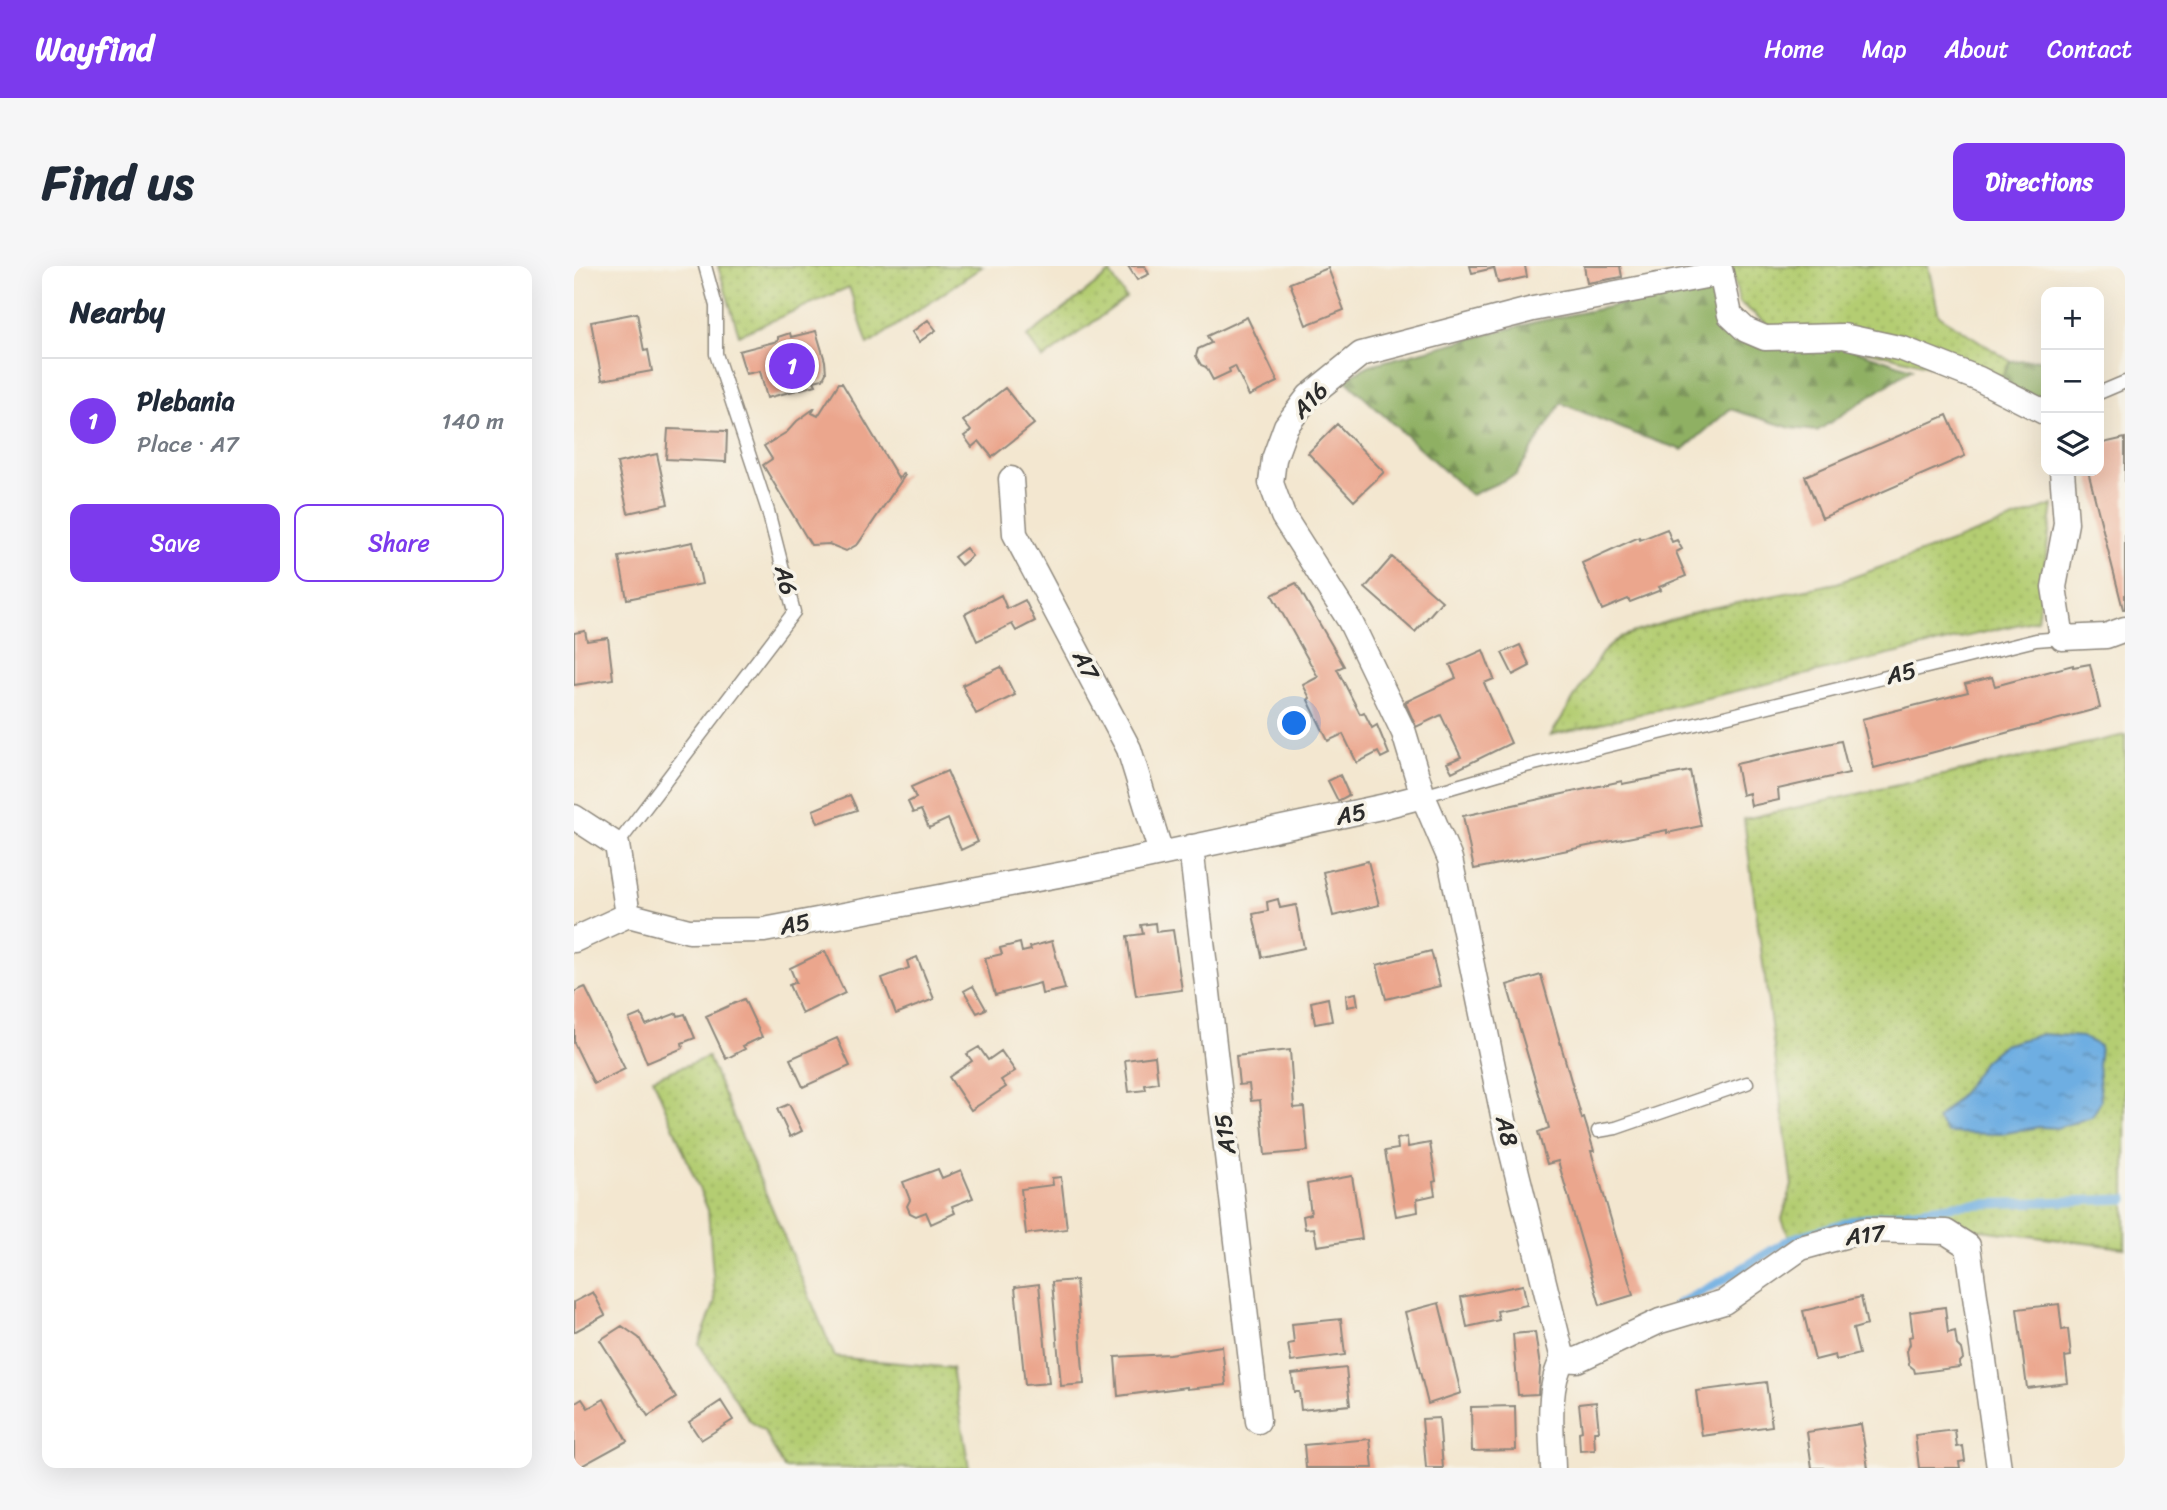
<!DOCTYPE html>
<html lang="en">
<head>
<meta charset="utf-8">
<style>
	:root { --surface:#fff; --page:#f6f6f7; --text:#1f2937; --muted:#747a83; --line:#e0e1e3; --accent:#7c3aed }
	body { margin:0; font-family:Sriracha,sans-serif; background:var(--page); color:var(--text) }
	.controls { position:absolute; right:21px; top:21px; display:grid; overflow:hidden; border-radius:14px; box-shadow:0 7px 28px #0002 }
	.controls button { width:63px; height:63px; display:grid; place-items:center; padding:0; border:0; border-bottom:2px solid var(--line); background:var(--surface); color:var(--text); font:35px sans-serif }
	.you { position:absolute; left:721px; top:458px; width:24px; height:24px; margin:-18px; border:5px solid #fff; border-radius:50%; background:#1a73e8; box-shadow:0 0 0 10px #1a73e833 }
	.badge { display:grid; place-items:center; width:46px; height:46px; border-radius:50%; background:var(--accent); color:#fff; font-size:23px; font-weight:700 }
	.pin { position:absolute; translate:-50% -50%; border:4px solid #fff; box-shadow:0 2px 7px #0006 }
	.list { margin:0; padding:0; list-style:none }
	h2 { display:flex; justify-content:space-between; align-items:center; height:91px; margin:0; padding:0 28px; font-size:30px }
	h2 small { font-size:23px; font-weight:400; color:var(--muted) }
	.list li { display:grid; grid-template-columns:46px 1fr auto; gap:21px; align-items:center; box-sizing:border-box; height:126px; padding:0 28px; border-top:2px solid var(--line) }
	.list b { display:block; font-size:26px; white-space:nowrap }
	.list p { margin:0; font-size:23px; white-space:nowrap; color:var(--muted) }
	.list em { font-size:23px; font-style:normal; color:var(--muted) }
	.actions { display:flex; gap:14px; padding:21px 28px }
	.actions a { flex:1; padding:16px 0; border:2px solid var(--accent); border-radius:14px; text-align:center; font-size:24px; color:var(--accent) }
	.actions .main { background:var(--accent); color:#fff }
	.icon { flex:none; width:38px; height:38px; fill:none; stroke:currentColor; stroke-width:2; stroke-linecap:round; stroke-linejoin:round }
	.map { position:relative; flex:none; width:1551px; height:1202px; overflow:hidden; border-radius:14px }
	header { display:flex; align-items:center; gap:42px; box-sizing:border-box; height:98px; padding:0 35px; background:var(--accent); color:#fff }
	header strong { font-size:33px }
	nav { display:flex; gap:38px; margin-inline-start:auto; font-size:24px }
	.intro { display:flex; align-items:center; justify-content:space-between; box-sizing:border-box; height:168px; padding:0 42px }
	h1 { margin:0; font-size:49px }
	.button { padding:18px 32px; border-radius:14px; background:var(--accent); color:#fff; font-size:24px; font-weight:700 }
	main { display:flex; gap:42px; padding:0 42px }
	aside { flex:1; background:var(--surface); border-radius:14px; box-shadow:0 7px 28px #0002 }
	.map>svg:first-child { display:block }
</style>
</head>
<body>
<header>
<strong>Wayfind</strong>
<nav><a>Home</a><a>Map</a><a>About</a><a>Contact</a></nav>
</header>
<div class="intro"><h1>Find us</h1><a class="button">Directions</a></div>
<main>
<aside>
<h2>Nearby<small></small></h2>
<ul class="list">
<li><span class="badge">1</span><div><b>Plebania</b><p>Place · A7</p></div><em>140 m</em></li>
</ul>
<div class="actions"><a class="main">Save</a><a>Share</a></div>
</aside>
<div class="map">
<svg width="1551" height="1202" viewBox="0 0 1551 1202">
	<defs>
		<pattern id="grass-dots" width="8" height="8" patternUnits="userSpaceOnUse" patternTransform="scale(1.75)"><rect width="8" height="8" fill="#b4cd72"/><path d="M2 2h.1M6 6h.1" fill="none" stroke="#9bb063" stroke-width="1.8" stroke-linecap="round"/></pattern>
		<pattern id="forest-firs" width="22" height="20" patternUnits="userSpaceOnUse" patternTransform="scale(1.75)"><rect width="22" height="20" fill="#8fb064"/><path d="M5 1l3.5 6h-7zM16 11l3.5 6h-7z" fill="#758f53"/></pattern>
		<pattern id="water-ripples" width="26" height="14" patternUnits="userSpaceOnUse" patternTransform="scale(1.75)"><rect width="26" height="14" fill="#6eaee2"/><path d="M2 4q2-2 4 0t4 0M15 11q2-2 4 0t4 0" fill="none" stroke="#5b8eb7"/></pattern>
	</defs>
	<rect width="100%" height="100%" fill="#f7f3e8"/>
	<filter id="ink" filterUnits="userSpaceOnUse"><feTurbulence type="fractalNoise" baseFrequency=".0143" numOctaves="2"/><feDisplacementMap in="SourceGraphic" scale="14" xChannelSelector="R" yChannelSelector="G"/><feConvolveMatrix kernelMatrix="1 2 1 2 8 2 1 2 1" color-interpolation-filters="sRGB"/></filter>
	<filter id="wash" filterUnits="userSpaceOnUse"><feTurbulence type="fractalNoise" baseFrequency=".00686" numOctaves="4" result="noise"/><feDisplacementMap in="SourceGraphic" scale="28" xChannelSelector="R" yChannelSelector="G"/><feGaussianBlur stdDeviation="1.57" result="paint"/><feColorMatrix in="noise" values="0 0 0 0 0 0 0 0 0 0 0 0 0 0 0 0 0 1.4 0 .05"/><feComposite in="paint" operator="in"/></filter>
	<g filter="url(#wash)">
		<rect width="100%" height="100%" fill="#f3e7d0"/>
		<path fill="url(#grass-dots)" stroke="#707c4e" stroke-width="2" d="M144 0H409L294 79 275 21 165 69Z
			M1158 0H1354L1365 49 1436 95 1425 117 1196 60 1165 36Z
			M536 7 552 32 469 93 453 71Z
			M1479 239 1463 354 977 469 1028 387 1046 371 1128 344 1263 317Z
			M1551 469V982L1286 949 1215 971 1208 953 1218 919 1170 553Z
			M134 791 261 1091 378 1102 395 1202H210L190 1165 176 1155 125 1078 141 1036 134 944 79 812Z"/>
		<path fill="url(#forest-firs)" stroke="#5d6e48" stroke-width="2" d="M1137 20 1149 60 1188 82 1263 78 1338 103 1243 165 1217 162 1156 143 1109 184 1064 169 987 137 942 209 897 229 770 113 796 99 961 56Z
			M1472 93V141L1425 117 1436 95Z"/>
		<path fill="url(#water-ripples)" stroke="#4c6c86" stroke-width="2" d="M1468 768 1508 771 1526 780 1524 799 1527 835 1518 851 1483 862 1465 861 1427 868 1373 867 1363 853 1388 827 1410 795 1429 779Z"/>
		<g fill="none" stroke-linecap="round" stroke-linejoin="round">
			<path stroke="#6eaee2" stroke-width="9" d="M1102 1039 1144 1017 1216 973 1280 954 1382 939 1551 933"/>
		</g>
		<g id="blocks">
			<path fill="#eba68d" d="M554 0H571L575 8 563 14Z
				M896 0H951L953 11 924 17 920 2 898 7Z
				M1010 0H1046L1048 11 1013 17Z
				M754 2 770 44 732 59 716 17Z
				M63 47 70 85 74 84 78 105 28 114 17 56Z
				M673 51 704 116 675 130 661 100 655 103 656 106 639 114 632 101 627 99 622 90 624 83 637 77 633 70Z
				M354 54 362 64 345 76 338 66Z
				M242 65 251 95 252 107 249 113 240 115 242 119 193 132 186 105 172 108 165 85 204 75V71L216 67 217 71Z
				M265 117H268L325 213 329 207 331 209 284 278 272 285 255 278 237 279 189 199 198 193 190 180 213 166 223 155 241 142 238 147 244 150Z
				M431 122 460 158 418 191 405 175 398 181 390 170 397 165 389 155Z
				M1373 149 1391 190 1248 252 1231 210Z
				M763 158 810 206 780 235 734 187Z
				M94 163 153 165 152 196 92 193Z
				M1551 172V343H1549L1514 205H1525V178Z
				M83 188 94 238 54 247 43 197Z
				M1093 263 1098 276 1103 274 1108 283 1102 286 1112 310 1085 321 1087 324 1056 336 1054 333 1028 344 1008 297 1065 271 1066 274Z
				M119 276 128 318 53 333 45 291Z
				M392 282 398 290 387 299 380 291Z
				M818 291 868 335 841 366 791 322Z
				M722 317 770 400 763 403 786 448 790 446 798 462 803 459 815 488 807 492 804 486 783 497 769 468 754 475 734 434 736 432 729 419 744 411 698 329Z
				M427 329 433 343 451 334 461 355 442 365 438 358 403 375 391 348Z
				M11 365 13 375 34 372 39 413 0 419V367Z
				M946 379 956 400 939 409 928 387Z
				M909 384 920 413 910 417 937 477 878 506 873 497 887 491 867 449 842 461 831 436 882 412 876 399Z
				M1516 398 1526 442 1300 502 1288 453 1394 426 1391 418 1418 411 1421 420 1499 399V401Z
				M427 401 441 429 402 448 388 419Z
				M1267 475 1275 507 1204 523 1205 534 1177 540 1175 527 1168 529 1162 498Z
				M373 505 404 576 387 584 374 553 355 562 347 544 339 547 334 536 342 532 337 521Z
				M1116 505 1127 560 1093 567V564L900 603 889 550 1048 515V518Z
				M766 509 775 529 764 535 754 515Z
				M276 529 283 544 244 557 239 544Z
				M794 595 805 639 759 650 749 606Z
				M704 633 706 642 722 639 730 682 688 691 679 648 694 645 693 636Z
				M581 657 582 666 599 664 608 724 562 730 553 670 569 668 567 659Z
				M478 675 491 723 468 728 466 717 421 729 411 692 428 688 426 682 446 677 448 686 457 684 456 681Z
				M251 685 271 727 228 748 215 719 222 716 216 702Z
				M857 685 866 720 812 733 803 699Z
				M343 691 360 733 322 748 308 712 335 702 333 695Z
				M967 709 1008 853 1010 852 1020 885H1017L1059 1029 1026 1039 984 895 973 898 964 866 975 862 933 719Z
				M399 720 412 743 403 747 390 725Z
				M11 721 51 803 20 818 0 777V726Z
				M782 727 784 739 773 741 772 729Z
				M754 732 758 755 741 758 737 736Z
				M170 733 188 771 169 780 171 783 152 793 132 750Z
				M103 747 104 750 111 748 121 772 108 777 109 782 73 797 55 753 67 748 72 759Z
				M263 772 276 800 229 821 216 793Z
				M405 781 414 794 427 785 441 805 427 814 432 821 397 844 375 811 398 795 393 788Z
				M716 784 720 842 730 841 734 885 691 889 686 834 677 835 675 818 665 819 662 790Z
				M581 790 584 817 571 819 572 824 555 826 551 794Z
				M215 838 228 865 216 871 203 843Z
				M833 871 834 881 856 877 862 915 859 916 861 929 843 933 844 946 822 950 811 885 824 883 823 873Z
				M364 903 368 912 387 904 399 932 378 940 381 947 357 958 352 946 342 950 336 947 333 940 336 934 329 916Z
				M778 910 788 973 743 980 740 962 731 963 729 950 737 948 733 918Z
				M487 911 493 963 452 968 447 923 479 919 478 912Z
				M502 1014 510 1118 487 1120 478 1016Z
				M465 1018 475 1117 451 1119 441 1021Z
				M949 1019 953 1039 923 1045 925 1054 893 1061 887 1031Z
				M19 1026 31 1049 0 1066V1036Z
				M1287 1031 1293 1059 1279 1063 1285 1088 1262 1094 1261 1089 1241 1094 1229 1045Z
				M865 1037 887 1127 854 1138 831 1046Z
				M1485 1038 1488 1064 1494 1063 1497 1090 1491 1091 1494 1117 1453 1122 1443 1043Z
				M1371 1041 1374 1067 1381 1065 1383 1079 1387 1083 1389 1093 1385 1097 1386 1101 1341 1107 1340 1103 1335 1099 1333 1085 1336 1078 1335 1071 1339 1070 1336 1046Z
				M767 1053 771 1089 717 1096 714 1078 720 1077 718 1058Z
				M48 1060 65 1072 102 1132 74 1150 26 1074Z
				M961 1066 966 1101 964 1128 944 1129 939 1068Z
				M648 1080 652 1119 613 1123V1121L544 1130 541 1091 595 1088Z
				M772 1102 776 1139 727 1144 725 1126H720L718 1108Z
				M1192 1116 1198 1160 1128 1170 1122 1125Z
				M8 1133 14 1142 30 1133 53 1175 4 1202 0 1195V1138Z
				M147 1135 159 1154 127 1174 115 1156Z
				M1022 1136 1025 1165 1020 1166 1021 1184 1006 1185 1005 1166 1008 1165 1005 1138Z
				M941 1140 942 1184 898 1185 897 1141Z
				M865 1152 869 1202H852L848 1153Z
				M1287 1158 1294 1202H1238L1233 1166Z
				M1381 1164 1383 1181 1389 1180 1391 1195 1385 1196 1386 1202H1345L1341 1169Z
				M796 1173 799 1202H732L730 1179Z"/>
		</g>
	</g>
	<g filter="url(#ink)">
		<use href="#blocks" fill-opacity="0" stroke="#8f897e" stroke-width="2"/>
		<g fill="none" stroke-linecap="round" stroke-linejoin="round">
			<g stroke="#8f897e" stroke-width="15">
				<path id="service" d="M1525 127 1551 116
					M849 530 948 501 1462 374 1488 372
					M43 579 220 346 194 245 142 88V40L131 0
					M1024 865 1042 862 1173 817"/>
			</g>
			<g stroke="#8f897e" stroke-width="27">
				<path id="minor" d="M1147 7 1156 49 1172 64 1191 72 1269 70 1329 83 1405 113 1472 147
					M1488 205 1492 257 1480 321 1488 372 1532 370 1551 363
					M437 213 441 268 555 483 587 587
					M0 551 43 579 54 649
					M617 581 684 1155
					M0 674 54 649 115 665 190 664 511 604 807 541 849 530
					M989 1093 1003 1094 1086 1055 1150 1036 1227 982 1292 964 1372 966 1394 980 1425 1202
					M979 1202C978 1169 972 1121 989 1093L931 859 876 593 849 530 830 467 776 355 709 250 697 217 700 193 712 160 735 130 787 88 959 43 1147 7 1145 0"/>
			</g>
			<use href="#service" stroke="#fff" stroke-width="12"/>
			<use href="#minor" stroke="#fff" stroke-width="24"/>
		</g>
	</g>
	<g text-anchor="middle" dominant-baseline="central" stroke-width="7" stroke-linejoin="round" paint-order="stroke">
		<g font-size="24" fill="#2b2b2b" stroke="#f7f3e8">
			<text transform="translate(736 134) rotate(-46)">A16</text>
			<text transform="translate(212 314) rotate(76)">A6</text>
			<text transform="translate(512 399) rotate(63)">A7</text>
			<text transform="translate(1327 407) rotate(-14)">A5</text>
			<text transform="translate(777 548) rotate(-12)">A5</text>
			<text transform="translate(221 658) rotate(-11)">A5</text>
			<text transform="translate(933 865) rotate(77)">A8</text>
			<text transform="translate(651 868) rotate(-97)">A15</text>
			<text transform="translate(1291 969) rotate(-7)">A17</text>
		</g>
	</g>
</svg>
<div class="controls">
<button>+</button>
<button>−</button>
<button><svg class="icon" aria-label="layers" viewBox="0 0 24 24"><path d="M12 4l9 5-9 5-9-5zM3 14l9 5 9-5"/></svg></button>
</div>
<div class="you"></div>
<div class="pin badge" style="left:218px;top:100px">1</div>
</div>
</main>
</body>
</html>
